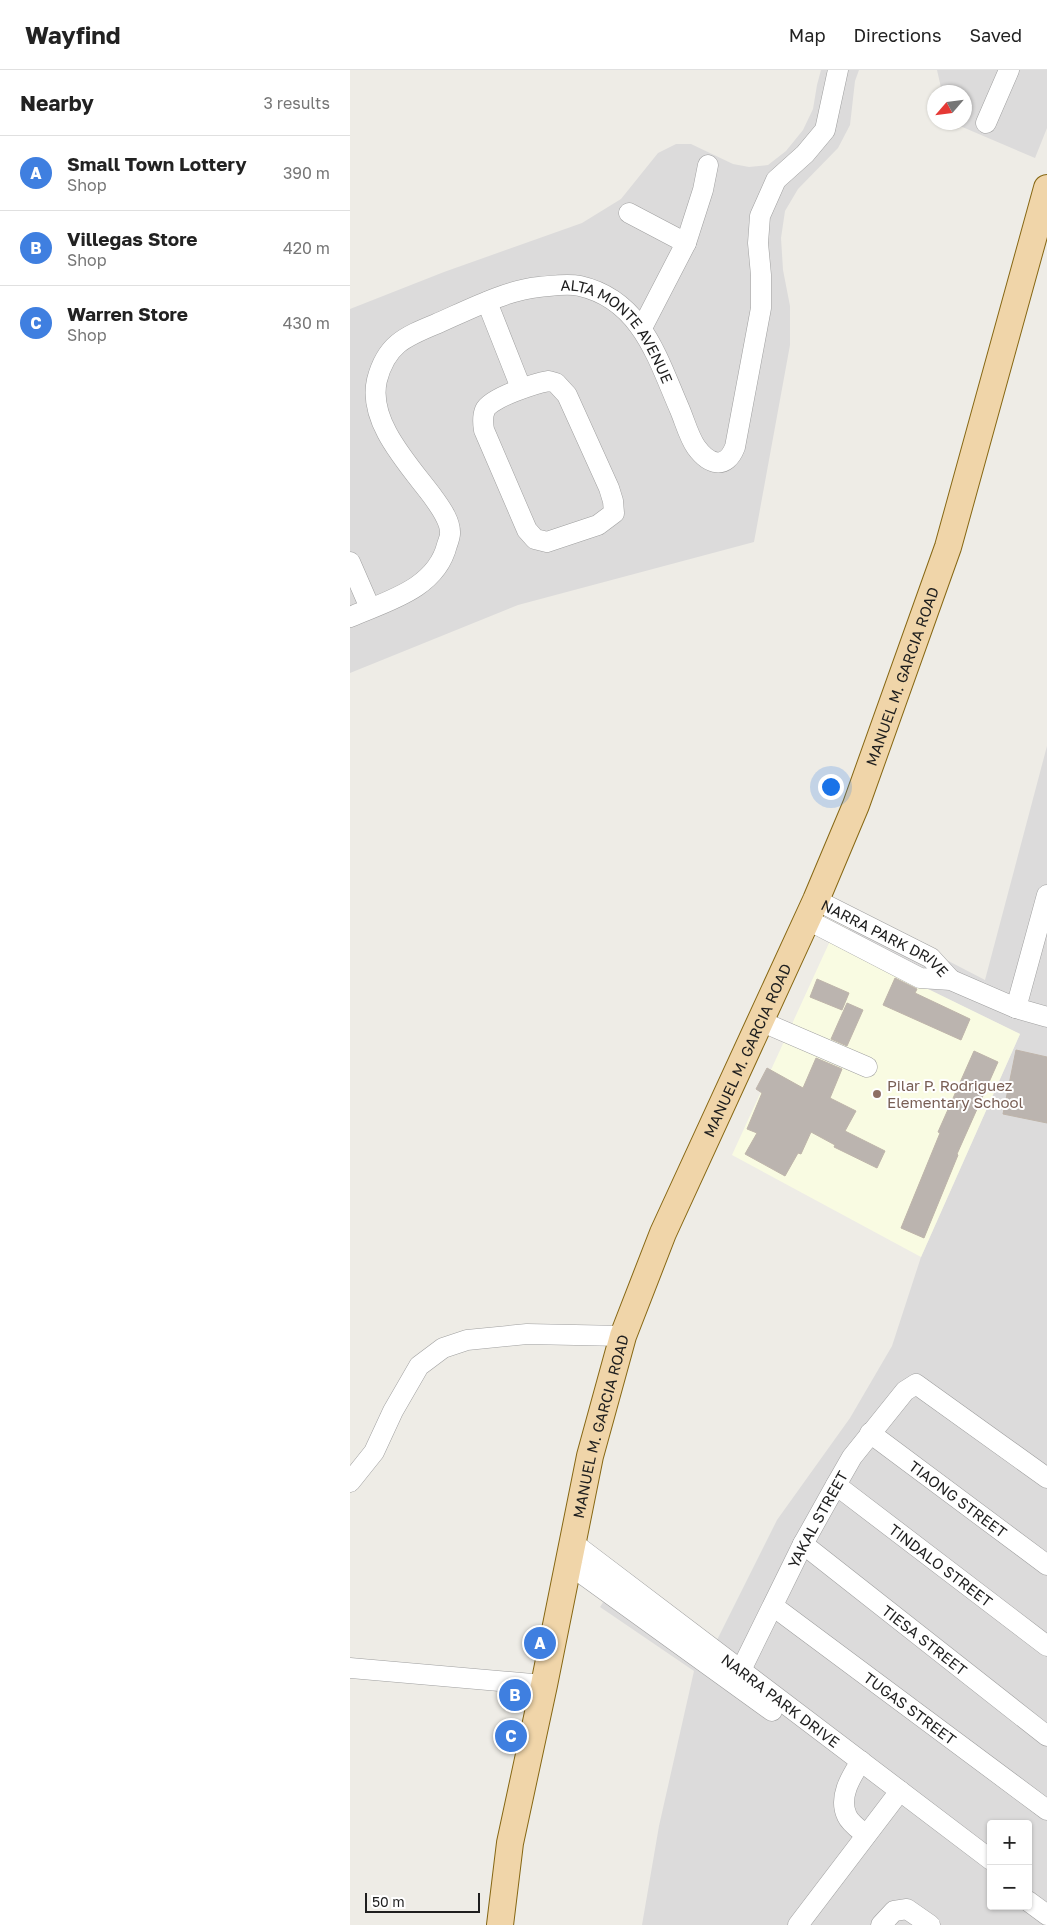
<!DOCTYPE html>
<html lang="en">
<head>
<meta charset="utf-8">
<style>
	:root { --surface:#fff; --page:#f2f2f2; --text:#222; --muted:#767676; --line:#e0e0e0; --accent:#1a73e8 }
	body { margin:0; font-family:"Golos Text",sans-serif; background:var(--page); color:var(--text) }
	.controls { position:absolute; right:15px; bottom:15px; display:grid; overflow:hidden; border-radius:5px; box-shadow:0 1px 4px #0004 }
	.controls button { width:45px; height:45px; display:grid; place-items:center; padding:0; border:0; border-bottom:1px solid var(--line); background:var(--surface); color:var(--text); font:25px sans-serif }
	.compass { position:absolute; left:577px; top:15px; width:45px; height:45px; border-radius:50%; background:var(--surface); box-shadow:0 1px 4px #0004; rotate:242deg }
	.scale { position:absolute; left:15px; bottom:12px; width:115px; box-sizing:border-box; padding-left:5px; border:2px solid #1e1e1e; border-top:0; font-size:14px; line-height:18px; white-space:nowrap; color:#1e1e1e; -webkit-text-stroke:4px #fff; paint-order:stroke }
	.you { position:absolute; left:480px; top:716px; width:18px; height:18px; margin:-12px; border:4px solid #fff; border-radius:50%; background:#1a73e8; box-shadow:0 0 0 8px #1a73e833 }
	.badge { display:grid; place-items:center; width:32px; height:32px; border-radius:50%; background:var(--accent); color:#fff; font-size:16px; font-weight:700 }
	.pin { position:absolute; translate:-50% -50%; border:2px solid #fff; box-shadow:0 1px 5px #0006 }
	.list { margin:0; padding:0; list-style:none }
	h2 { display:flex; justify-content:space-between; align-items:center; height:65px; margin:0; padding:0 20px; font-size:21px }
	h2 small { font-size:16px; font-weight:400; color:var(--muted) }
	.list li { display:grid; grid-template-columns:32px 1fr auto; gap:15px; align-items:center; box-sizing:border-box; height:75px; padding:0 20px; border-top:1px solid var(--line) }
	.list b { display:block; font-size:19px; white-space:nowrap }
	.list p { margin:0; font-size:16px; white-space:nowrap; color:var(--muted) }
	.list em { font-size:16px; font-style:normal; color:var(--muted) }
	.map { position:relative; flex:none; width:697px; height:1855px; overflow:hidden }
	header { display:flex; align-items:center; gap:30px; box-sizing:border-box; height:70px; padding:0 25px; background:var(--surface); border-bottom:1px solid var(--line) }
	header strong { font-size:24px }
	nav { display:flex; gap:28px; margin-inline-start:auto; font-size:18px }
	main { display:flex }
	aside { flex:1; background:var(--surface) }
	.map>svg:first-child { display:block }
</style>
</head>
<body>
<header>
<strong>Wayfind</strong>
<nav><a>Map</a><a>Directions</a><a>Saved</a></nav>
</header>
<main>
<aside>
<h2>Nearby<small>3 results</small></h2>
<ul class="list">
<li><span class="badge" style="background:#3f7fe0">A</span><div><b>Small Town Lottery</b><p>Shop</p></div><em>390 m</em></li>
<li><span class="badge" style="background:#3f7fe0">B</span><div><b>Villegas Store</b><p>Shop</p></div><em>420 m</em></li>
<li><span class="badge" style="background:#3f7fe0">C</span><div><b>Warren Store</b><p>Shop</p></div><em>430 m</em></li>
</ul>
</aside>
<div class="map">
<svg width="697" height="1855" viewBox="0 0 697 1855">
	<rect width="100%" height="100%" fill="#eeece6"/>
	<path fill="#dcdbdb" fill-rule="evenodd" d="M471 0H509L505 11 500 55 488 78 448 119 435 141 431 168 433 200 440 236V275L404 472 168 535 0 603V239L94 202 232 153 271 129 308 83 326 74H341L383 94 399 97 418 95 436 81 453 60 463 39 467 15Z
		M587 0H697V58L685 88 603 53 614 52V22H592Z
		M697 676V1855H292L309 1756 344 1601 250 1537 273 1502 364 1576 427 1450 500 1348 542 1276 571 1187 670 964 491 877 506 843 635 910ZM641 1754H678V1836H641Z"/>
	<path fill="#f9fbe2" d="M480 871 670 964 571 1187 382 1085Z"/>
	<path fill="#bbb4af" stroke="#beb4aa" d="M545 908 567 919 565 923 620 949 611 970 533 935Z
		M467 909 499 923 492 940 460 927Z
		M497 933 513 940 497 976 481 969Z
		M666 980 697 987V1053L653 1044Z
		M624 981 648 992 607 1084 608 1085 574 1168 551 1158 590 1063 588 1062Z
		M466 988 492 999 480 1028 506 1041 495 1061 535 1081 527 1098 484 1077 485 1075 461 1062 451 1084 448 1083 435 1106 395 1084 407 1063 397 1059 412 1023 406 1019 417 998 453 1018Z"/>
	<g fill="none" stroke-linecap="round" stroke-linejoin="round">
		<g stroke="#9f9f9f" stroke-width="21">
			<g id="minor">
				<path d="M636 53 659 0"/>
				<path d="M279 143 336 173"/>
				<path d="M137 232 171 318"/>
				<path d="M292 258 336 173 353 120 358 95"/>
				<path d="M199 311 206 313 217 325 259 418 263 431 264 443 248 455 197 472 185 469 177 460 134 360C133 354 132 347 135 340 140 328 186 313 199 311Z"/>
				<path d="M0 492 20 538"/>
				<path id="s1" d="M0 547C37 531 86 519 97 475 98 472 100 467 100 464 101 451 90 437 83 427 60 396 17 352 27 310 36 275 54 267 86 254 116 241 156 220 189 217 202 216 217 213 230 216 292 230 308 290 330 340 335 352 339 367 346 377 359 395 376 400 385 377L411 238V205L408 173 410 146 426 110 455 84 475 60 488 0"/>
				<path id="s2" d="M466 830 581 888 601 910"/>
				<path d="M456 849 570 908 601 910 666 938 697 947"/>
				<path d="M666 938 697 825"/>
				<path d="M410 951 517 997"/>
				<path id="s3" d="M520 1363 697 1495"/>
				<path d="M0 1412 24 1382 43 1341 69 1296 93 1278 117 1270 177 1264 273 1266"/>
				<path id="s4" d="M486 1415 697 1576"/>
				<path id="s5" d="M222 1472 641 1790"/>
				<path id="s6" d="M453 1474 697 1666"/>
				<path d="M217 1493 422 1641"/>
				<path id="s7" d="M423 1536 697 1740"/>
				<path d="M0 1598 194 1615"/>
				<path id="s8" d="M391 1600 453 1474 486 1415 502 1387 555 1321 566 1314 697 1408"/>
				<path d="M511 1691C501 1707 488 1727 497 1746 500 1753 510 1760 516 1765"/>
				<path d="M678 1831 697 1845"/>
				<path d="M448 1855 550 1721"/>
				<path d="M531 1855 544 1841 557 1839 580 1855"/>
			</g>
		</g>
		<g stroke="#866713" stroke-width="28">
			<g id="major">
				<path id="s9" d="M150 1855 160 1773 194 1615 240 1386 273 1266 313 1163 466 830 506 735 598 477 697 118"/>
			</g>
		</g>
		<use href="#minor" stroke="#fff" stroke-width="20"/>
		<use href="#major" stroke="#f0d5a9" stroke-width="26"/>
	</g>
	<circle fill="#8d6e63" stroke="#fff" stroke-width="2" cx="527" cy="1024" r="5"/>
	<g text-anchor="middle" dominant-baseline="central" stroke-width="4" stroke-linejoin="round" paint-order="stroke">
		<g font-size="15" fill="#1e1e1e" stroke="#fff">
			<text stroke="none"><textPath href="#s1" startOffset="608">ALTA MONTE AVENUE</textPath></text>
			<text stroke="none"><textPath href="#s9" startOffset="1319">MANUEL M. GARCIA ROAD</textPath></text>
			<text stroke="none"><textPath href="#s2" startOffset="79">NARRA PARK DRIVE</textPath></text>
			<text stroke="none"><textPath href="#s9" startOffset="914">MANUEL M. GARCIA ROAD</textPath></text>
			<text stroke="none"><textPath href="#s9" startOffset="509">MANUEL M. GARCIA ROAD</textPath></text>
			<text stroke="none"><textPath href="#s3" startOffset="110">TIAONG STREET</textPath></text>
			<text stroke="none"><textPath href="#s8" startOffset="169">YAKAL STREET</textPath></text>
			<text stroke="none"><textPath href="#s4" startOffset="132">TINDALO STREET</textPath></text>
			<text stroke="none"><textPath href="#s6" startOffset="155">TIESA STREET</textPath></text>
			<text stroke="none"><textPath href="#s5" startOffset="262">NARRA PARK DRIVE</textPath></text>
			<text stroke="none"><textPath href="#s7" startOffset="171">TUGAS STREET</textPath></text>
		</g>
		<g font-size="15" fill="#785e54" stroke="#fff" text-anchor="start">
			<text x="537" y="1015">Pilar P. Rodriguez<tspan x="537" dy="17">Elementary School</tspan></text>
		</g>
	</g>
</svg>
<div class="controls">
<button>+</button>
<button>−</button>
</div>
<svg class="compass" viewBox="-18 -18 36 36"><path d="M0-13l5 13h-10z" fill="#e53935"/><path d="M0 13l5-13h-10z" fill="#767676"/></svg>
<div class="scale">50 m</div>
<div class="you"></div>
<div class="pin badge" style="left:190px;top:1573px;background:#3f7fe0">A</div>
<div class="pin badge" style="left:165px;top:1625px;background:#3f7fe0">B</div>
<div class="pin badge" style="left:161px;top:1666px;background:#3f7fe0">C</div>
</div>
</main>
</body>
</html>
